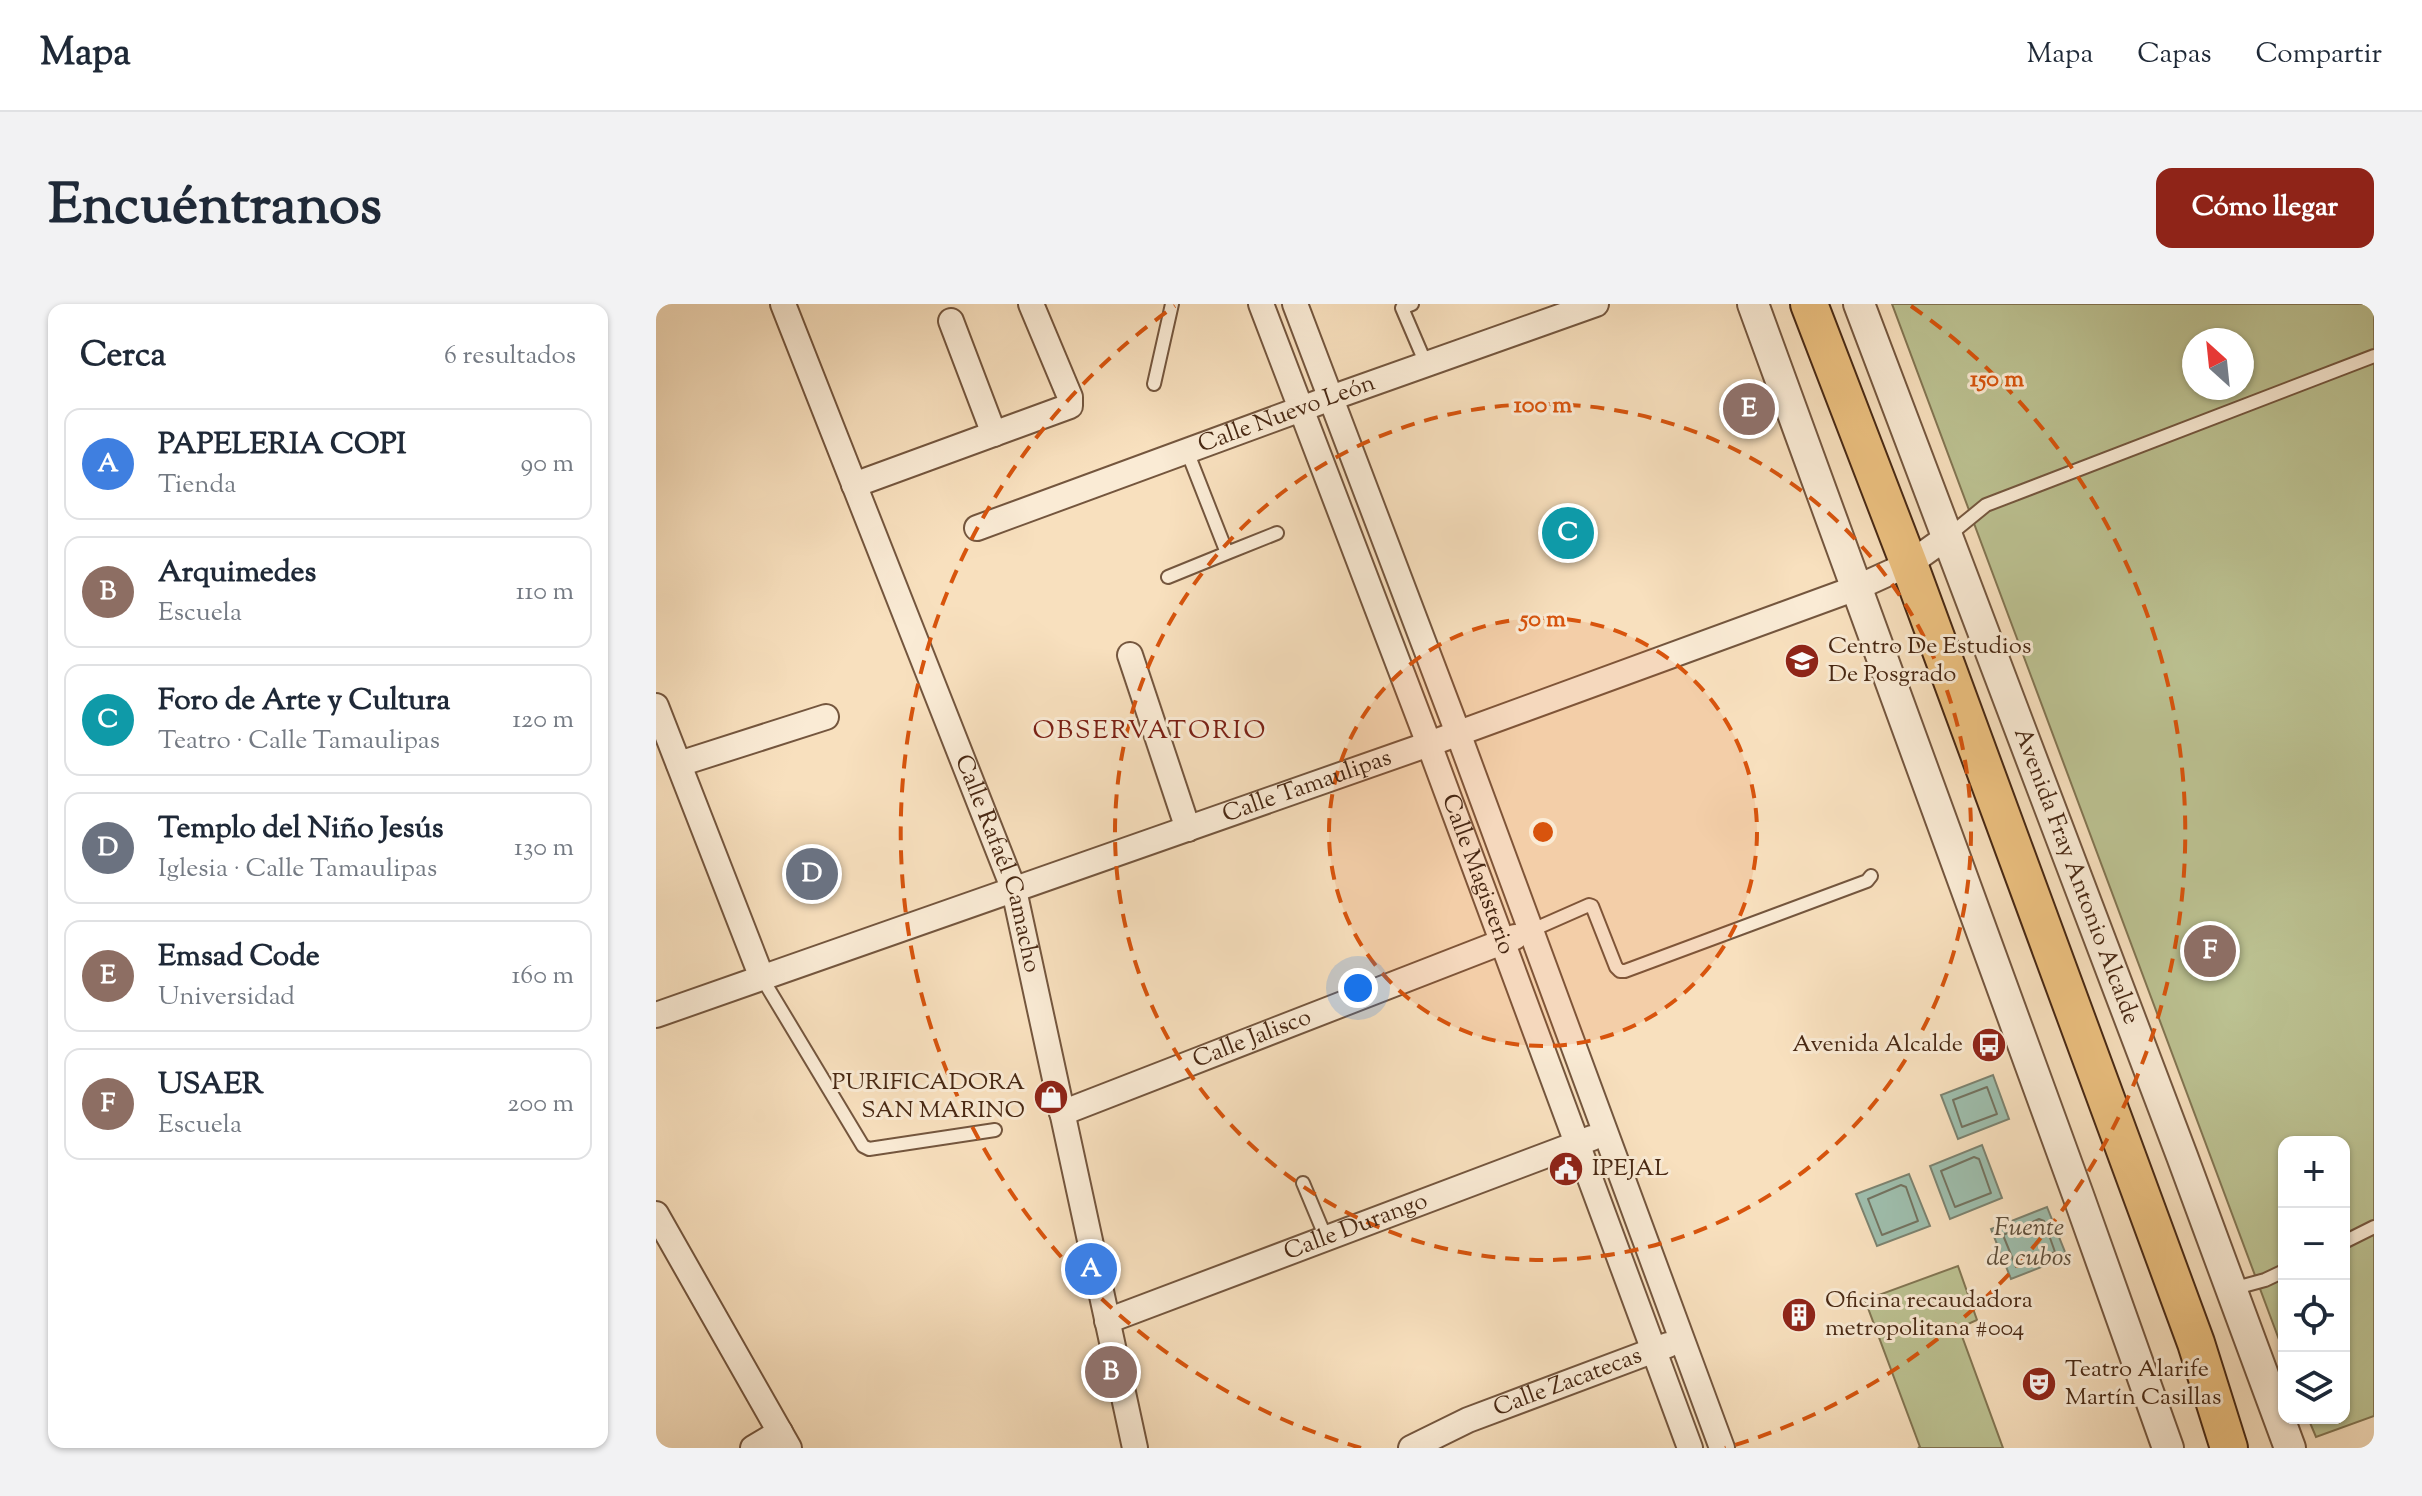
<!DOCTYPE html>
<html lang="es">
<head>
<meta charset="utf-8">
<style>
	:root { --surface:#fff; --page:#f2f2f3; --text:#1f2937; --muted:#747a83; --line:#e0e1e3; --accent:#8f2418 }
	body { margin:0; font-family:"Sorts Mill Goudy",serif; background:var(--page); color:var(--text) }
	.controls { position:absolute; right:24px; bottom:24px; display:grid; overflow:hidden; border-radius:16px; box-shadow:0 2px 6px #0004 }
	.controls button { width:72px; height:72px; display:grid; place-items:center; padding:0; border:0; border-bottom:2px solid var(--line); background:var(--surface); color:var(--text); font:40px sans-serif }
	.compass { position:absolute; left:1526px; top:24px; width:72px; height:72px; border-radius:50%; background:var(--surface); box-shadow:0 2px 6px #0004; rotate:333deg }
	.you { position:absolute; left:702px; top:684px; width:28px; height:28px; margin:-20px; border:6px solid #fff; border-radius:50%; background:#1a73e8; box-shadow:0 0 0 12px #1a73e833 }
	.badge { display:grid; place-items:center; width:52px; height:52px; border-radius:50%; background:var(--accent); color:#fff; font-size:26px; font-weight:700 }
	.pin { position:absolute; translate:-50% -50%; border:4px solid #fff; box-shadow:0 2px 8px #0006 }
	.list { margin:0; padding:0; list-style:none }
	h2 { display:flex; justify-content:space-between; align-items:center; height:104px; margin:0; padding:0 32px; font-size:34px }
	h2 small { font-size:26px; font-weight:400; color:var(--muted) }
	.list li { display:grid; grid-template-columns:52px 1fr auto; gap:24px; align-items:center; box-sizing:border-box; height:112px; margin:0 16px 16px; padding:0 16px; border:2px solid var(--line); border-radius:16px }
	.list b { display:block; font-size:30px; white-space:nowrap }
	.list p { margin:0; font-size:26px; white-space:nowrap; color:var(--muted) }
	.list em { font-size:26px; font-style:normal; color:var(--muted) }
	.icon { flex:none; width:44px; height:44px; fill:none; stroke:currentColor; stroke-width:2; stroke-linecap:round; stroke-linejoin:round }
	.map { position:relative; flex:none; width:1718px; height:1144px; overflow:hidden; border-radius:16px }
	header { display:flex; align-items:center; gap:48px; box-sizing:border-box; height:112px; padding:0 40px; background:var(--surface); border-bottom:2px solid var(--line) }
	header strong { font-size:38px }
	nav { display:flex; gap:44px; margin-inline-start:auto; font-size:28px }
	.intro { display:flex; align-items:center; justify-content:space-between; box-sizing:border-box; height:192px; padding:0 48px }
	h1 { margin:0; font-size:56px }
	.button { padding:20px 36px; border-radius:16px; background:var(--accent); color:#fff; font-size:28px; font-weight:700 }
	main { display:flex; gap:48px; padding:0 48px }
	aside { flex:1; background:var(--surface); border-radius:16px; box-shadow:0 2px 6px #0004 }
	.map>svg:first-child { display:block }
</style>
</head>
<body>
<header>
<strong>Mapa</strong>
<nav><a>Mapa</a><a>Capas</a><a>Compartir</a></nav>
</header>
<div class="intro"><h1>Encuéntranos</h1><a class="button">Cómo llegar</a></div>
<main>
<aside>
<h2>Cerca<small>6 resultados</small></h2>
<ul class="list">
<li><span class="badge" style="background:#3f7fe0">A</span><div><b>PAPELERIA COPI</b><p>Tienda</p></div><em>90 m</em></li>
<li><span class="badge" style="background:#8d6e63">B</span><div><b>Arquimedes</b><p>Escuela</p></div><em>110 m</em></li>
<li><span class="badge" style="background:#0f9aa8">C</span><div><b>Foro de Arte y Cultura</b><p>Teatro · Calle Tamaulipas</p></div><em>120 m</em></li>
<li><span class="badge" style="background:#6b7280">D</span><div><b>Templo del Niño Jesús</b><p>Iglesia · Calle Tamaulipas</p></div><em>130 m</em></li>
<li><span class="badge" style="background:#8d6e63">E</span><div><b>Emsad Code</b><p>Universidad</p></div><em>160 m</em></li>
<li><span class="badge" style="background:#8d6e63">F</span><div><b>USAER</b><p>Escuela</p></div><em>200 m</em></li>
</ul>
</aside>
<div class="map">
<svg width="1718" height="1144" viewBox="0 0 1718 1144">
	<rect width="100%" height="100%" fill="#f8e0be"/>
	<filter id="stains"><feTurbulence type="fractalNoise" baseFrequency=".0025" numOctaves="4"/><feColorMatrix values="0 0 0 0 .2 0 0 0 0 .09 0 0 0 0 .02 0 0 0 .5 -.17"/></filter>
	<radialGradient id="worn" r=".72"><stop offset=".6" stop-color="#630" stop-opacity="0"/><stop offset="1" stop-color="#630" stop-opacity=".3"/></radialGradient>
	<path fill="#bcc292" stroke="#827552" stroke-width="2" fill-rule="evenodd" d="M1236 0H1718V1112L1660 1133 1652 1114H1688V838H1628V1049ZM1538 36H1586V84H1538Z
		M1302 962 1321 1016 1303 1024 1347 1144H1262L1264 1143 1209 996Z"/>
	<path fill="#9ebead" stroke="#7c826f" stroke-width="2" d="M1337 771 1353 815 1302 835 1285 791Z
		M1326 841 1346 894 1294 915 1274 862Z
		M1253 870 1274 922 1221 942 1200 890Z
		M1391 903 1411 953 1355 975 1335 925Z"/>
	<g fill="none" stroke-linecap="round" stroke-linejoin="round">
		<path stroke="#737360" stroke-width="2" d="M1331 783 1341 810 1306 823 1297 796Z
			M1318 853 1323 855 1335 889 1299 903 1285 867Z
			M1245 881 1250 883 1262 917 1226 931 1212 895Z
			M1383 915 1388 917 1399 948 1360 963 1347 931Z"/>
		<g stroke="#74563e" stroke-width="16">
			<path id="service" d="M756 0 746 4 770 60
				M498 80 516 0
				M1292 232 1330 201 1718 52
				M571 249 621 229
				M512 273 571 249 531 147
				M874 627 933 601 936 602 960 663 964 667H969L1211 577 1215 572
				M106 674 207 842 213 845 339 826
				M647 879 670 934
				M1688 938 1718 923
				M1576 985 1609 976 1628 967"/>
		</g>
		<g stroke="#74563e" stroke-width="28">
			<g id="minor">
				<path id="s1" d="M127 0 358 586 479 1144"/>
				<path id="s2" d="M605 0 773 440 1034 1144"/>
				<path d="M639 0 802 429 1066 1144"/>
				<path d="M295 17 338 130"/>
				<path d="M198 181 414 102V93L375 0"/>
				<path id="s3" d="M321 224 675 94 940 0"/>
				<path d="M474 351 532 525"/>
				<path d="M0 402 106 674"/>
				<path d="M23 460 170 413"/>
				<path id="s4" d="M0 711 773 440 1200 284 1253 260 1291 233"/>
				<path id="s5" d="M406 809 859 633"/>
				<path d="M0 910 133 1144"/>
				<path id="s6" d="M451 1017 936 834"/>
				<path d="M97 1144 124 1128"/>
				<path id="s7" d="M755 1144 812 1116 1012 1041"/>
			</g>
		</g>
		<g stroke="#74563e" stroke-width="34">
			<g id="tertiary">
				<path d="M1097 0 1422 891 1512 1144"/>
				<path id="s8" d="M1203 0 1526 852 1634 1144"/>
			</g>
		</g>
		<g stroke="#482813" stroke-width="40">
			<path id="primary" d="M1153 0 1253 260 1540 1039 1573 1144"/>
		</g>
		<use href="#service" stroke="#faebd5" stroke-width="12"/>
		<use href="#minor" stroke="#faebd5" stroke-width="24"/>
		<use href="#tertiary" stroke="#faebd5" stroke-width="30"/>
		<use href="#primary" stroke="#ecc07f" stroke-width="36"/>
	</g>
	<circle cx="887" cy="528" r="214" fill="#d8540d" fill-opacity=".12"/>
	<g fill="none" stroke="#d8540d" stroke-width="4" stroke-dasharray="14 10">
		<circle cx="887" cy="528" r="214"/>
		<circle cx="887" cy="528" r="428"/>
		<path d="M705 1144A642 642 0 0 1 519 2M1255 2A642 642 0 0 1 1069 1144"/>
	</g>
	<defs>
		<g id="university-disc" transform="scale(1.8)"><circle r="9.5" fill="#8f2418" stroke="#faebd5"/><path d="M0-5L7-2L0 1L-7-2ZM-4 1L0 2.5L4 1V4Q0 6-4 4Z" fill="#fff"/></g>
		<g id="bus-disc" transform="scale(1.8)"><circle r="9.5" fill="#8f2418" stroke="#faebd5"/><path d="M-5-6H5V4H4V6H2V4H-2V6H-4V4H-5ZM-3.5-4V0h7V-4ZM-3.5 1.2v1.5H-2V1.2ZM2 1.2v1.5H3.5V1.2Z" fill="#fff"/></g>
		<g id="shop-disc" transform="scale(1.8)"><circle r="9.5" fill="#8f2418" stroke="#faebd5"/><path d="M-5-2.5h2.3a2.7 3.5 0 0 1 5.4 0H5L5.5 6h-11ZM-1.5-2.5h3a1.5 2.3 0 0 0-3 0Z" fill="#fff"/></g>
		<g id="civic-disc" transform="scale(1.8)"><circle r="9.5" fill="#8f2418" stroke="#faebd5"/><path d="M-.6-6.5H3V-4.5H.6V-3L4-1V1h2V6H-6V1h2V-1L-.6-3ZM-1.2 2.5V6h2.4V2.5Z" fill="#fff"/></g>
		<g id="building-disc" transform="scale(1.8)"><circle r="9.5" fill="#8f2418" stroke="#faebd5"/><path d="M-4-6H4V6H1V3H-1V6H-4ZM-2.5-4.3h1.7v1.8h-1.7ZM.8-4.3h1.7v1.8H.8ZM-2.5-1h1.7V.8h-1.7ZM.8-1h1.7V.8H.8Z" fill="#fff"/></g>
		<g id="theatre-disc" transform="scale(1.8)"><circle r="9.5" fill="#8f2418" stroke="#faebd5"/><path d="M-5-5.5Q0-4 5-5.5V0Q5 5 0 6Q-5 5-5 0ZM-3.3-2.5H-1v1.5H-3.3ZM1-2.5H3.3v1.5H1ZM-2.8 1Q0 5.5 2.8 1Z" fill="#fff"/></g>
	</defs>
	<g fill-rule="evenodd">
		<use href="#university-disc" x="1146" y="357"/>
		<use href="#bus-disc" x="1333" y="741"/>
		<use href="#shop-disc" x="395" y="793"/>
		<use href="#civic-disc" x="910" y="865"/>
		<use href="#building-disc" x="1143" y="1011"/>
		<use href="#theatre-disc" x="1383" y="1080"/>
	</g>
	<g text-anchor="middle" dominant-baseline="central" stroke-width="6" stroke-linejoin="round" paint-order="stroke">
		<g font-size="24" fill="#482813" stroke="#faebd5">
			<text stroke="none"><textPath href="#s3" startOffset="330">Calle Nuevo León</textPath></text>
			<text stroke="none"><textPath href="#s4" startOffset="690">Calle Tamaulipas</textPath></text>
			<text stroke="none"><textPath href="#s1" startOffset="600">Calle Rafaél Camacho</textPath></text>
			<text stroke="none"><textPath href="#s2" startOffset="610">Calle Magisterio</textPath></text>
			<text stroke="none"><textPath href="#s8" startOffset="612">Avenida Fray Antonio Alcalde</textPath></text>
			<text stroke="none"><textPath href="#s5" startOffset="204">Calle Jalisco</textPath></text>
			<text stroke="none"><textPath href="#s6" startOffset="266">Calle Durango</textPath></text>
			<text stroke="none"><textPath href="#s7" startOffset="170">Calle Zacatecas</textPath></text>
		</g>
		<g font-size="24" fill="#482813" stroke="#faebd5" text-anchor="start">
			<text x="1172" y="343">Centro De Estudios<tspan x="1172" dy="28">De Posgrado</tspan></text>
			<text x="1307" y="741" text-anchor="end">Avenida Alcalde</text>
			<text x="369" y="779" text-anchor="end">PURIFICADORA<tspan x="369" dy="28">SAN MARINO</tspan></text>
			<text x="936" y="865">IPEJAL</text>
			<text x="1169" y="997">Oficina recaudadora<tspan x="1169" dy="28">metropolitana #004</tspan></text>
			<text x="1409" y="1066">Teatro Alarife<tspan x="1409" dy="28">Martín Casillas</tspan></text>
		</g>
		<g font-size="26" letter-spacing="2" fill="#7a1f14" stroke="#faebd5">
			<text x="494" y="427">OBSERVATORIO</text>
		</g>
		<g font-size="26" font-style="italic" fill="#5e4e3a" stroke="#faebd5">
			<text x="1373" y="924">Fuente<tspan x="1373" dy="30">de cubos</tspan></text>
		</g>
	</g>
	<circle cx="887" cy="528" r="12" fill="#d8540d" stroke="#faebd5" stroke-width="4"/>
	<g font-size="24" text-anchor="middle" font-weight="bold" fill="#d8540d" stroke="#faebd5" stroke-width="6" stroke-linejoin="round" paint-order="stroke">
		<text x="1341" y="82">150 m</text>
		<text x="887" y="108">100 m</text>
		<text x="887" y="322">50 m</text>
	</g>
	<rect width="100%" height="100%" filter="url(#stains)"/>
	<rect width="100%" height="100%" fill="url(#worn)"/>
</svg>
<div class="controls">
<button>+</button>
<button>−</button>
<button><svg class="icon" aria-label="locate" viewBox="0 0 24 24"><circle cx="12" cy="12" r="6"/><path d="M12 2v4M12 18v4M2 12h4M18 12h4"/></svg></button>
<button><svg class="icon" aria-label="layers" viewBox="0 0 24 24"><path d="M12 4l9 5-9 5-9-5zM3 14l9 5 9-5"/></svg></button>
</div>
<svg class="compass" viewBox="-18 -18 36 36"><path d="M0-13l5 13h-10z" fill="#e53935"/><path d="M0 13l5-13h-10z" fill="#747a83"/></svg>
<div class="you"></div>
<div class="pin badge" style="left:435px;top:965px;background:#3f7fe0">A</div>
<div class="pin badge" style="left:455px;top:1068px;background:#8d6e63">B</div>
<div class="pin badge" style="left:912px;top:229px;background:#0f9aa8">C</div>
<div class="pin badge" style="left:156px;top:570px;background:#6b7280">D</div>
<div class="pin badge" style="left:1093px;top:105px;background:#8d6e63">E</div>
<div class="pin badge" style="left:1554px;top:647px;background:#8d6e63">F</div>
</div>
</main>
</body>
</html>
